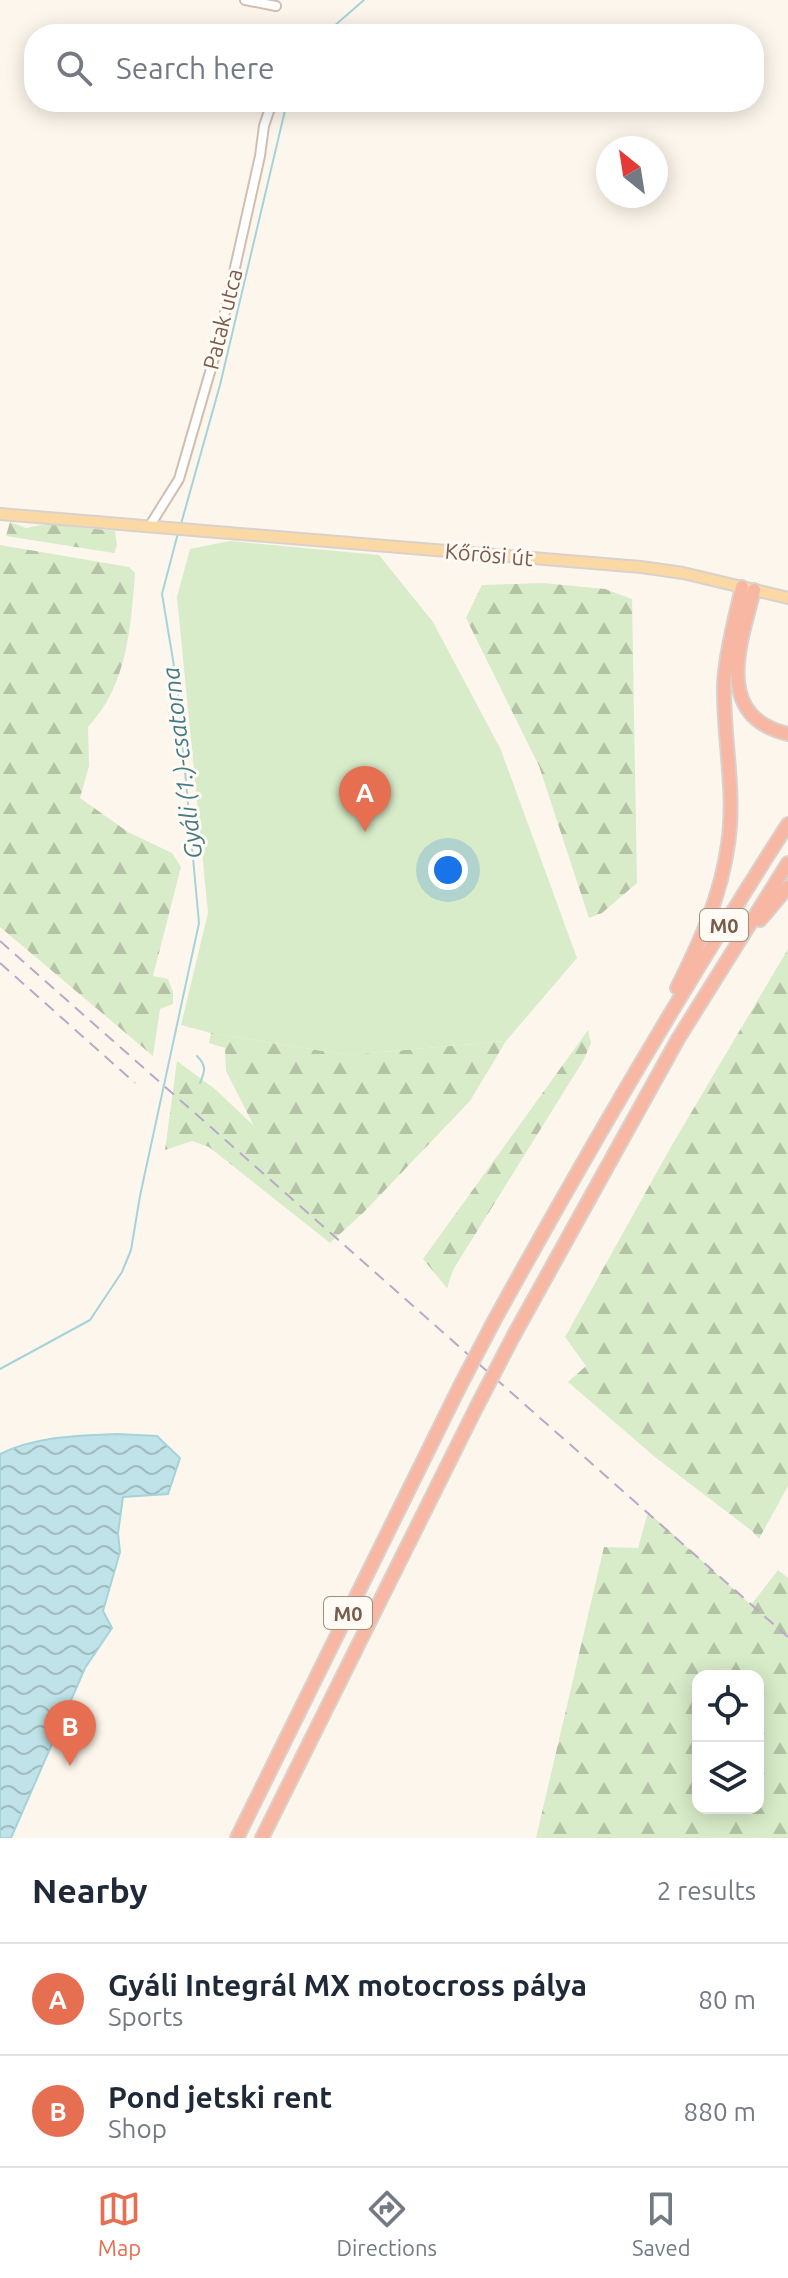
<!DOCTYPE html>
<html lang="en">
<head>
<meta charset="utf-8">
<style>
	:root { --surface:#fff; --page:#f6f6f7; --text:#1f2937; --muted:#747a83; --line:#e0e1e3; --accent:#e76f51 }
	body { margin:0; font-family:Ubuntu,sans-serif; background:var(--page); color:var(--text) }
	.controls { position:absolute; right:24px; bottom:24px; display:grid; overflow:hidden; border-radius:16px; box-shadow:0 4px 20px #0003 }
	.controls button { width:72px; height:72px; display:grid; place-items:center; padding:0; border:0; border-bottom:2px solid var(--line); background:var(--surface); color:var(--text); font:40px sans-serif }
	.compass { position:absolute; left:596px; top:136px; width:72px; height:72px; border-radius:50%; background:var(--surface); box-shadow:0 4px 20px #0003; rotate:330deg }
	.you { position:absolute; left:448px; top:870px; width:28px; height:28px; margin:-20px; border:6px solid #fff; border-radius:50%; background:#1a73e8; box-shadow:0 0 0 12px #1a73e833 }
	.badge { display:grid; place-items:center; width:52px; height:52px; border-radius:50%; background:var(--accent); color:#fff; font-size:26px; font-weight:700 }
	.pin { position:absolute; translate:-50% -66px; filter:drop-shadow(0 2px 4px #0008) }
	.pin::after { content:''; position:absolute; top:42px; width:28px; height:24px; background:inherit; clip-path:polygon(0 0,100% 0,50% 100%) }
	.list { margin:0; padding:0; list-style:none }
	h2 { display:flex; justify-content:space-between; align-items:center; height:104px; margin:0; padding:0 32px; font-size:34px }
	h2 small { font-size:26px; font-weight:400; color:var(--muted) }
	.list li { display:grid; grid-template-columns:52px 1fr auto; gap:24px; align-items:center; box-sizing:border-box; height:112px; padding:0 32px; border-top:2px solid var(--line) }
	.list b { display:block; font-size:30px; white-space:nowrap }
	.list p { margin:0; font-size:26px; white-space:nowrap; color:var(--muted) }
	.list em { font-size:26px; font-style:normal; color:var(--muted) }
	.icon { flex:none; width:44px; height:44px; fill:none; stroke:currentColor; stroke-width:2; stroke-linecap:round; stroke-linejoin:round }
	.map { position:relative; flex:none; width:788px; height:1838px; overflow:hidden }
	.search { position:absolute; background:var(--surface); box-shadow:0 4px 20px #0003; left:24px; right:24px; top:24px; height:88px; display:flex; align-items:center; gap:20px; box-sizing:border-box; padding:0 28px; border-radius:32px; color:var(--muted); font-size:30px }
	.sheet { height:328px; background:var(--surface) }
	nav { display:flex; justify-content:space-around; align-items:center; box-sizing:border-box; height:112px; border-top:2px solid var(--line); background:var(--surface); font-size:22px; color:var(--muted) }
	nav a { display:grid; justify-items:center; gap:4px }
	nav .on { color:var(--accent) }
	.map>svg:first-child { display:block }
</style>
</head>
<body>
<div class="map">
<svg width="788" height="1838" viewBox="0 0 788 1838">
	<defs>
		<pattern id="forest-firs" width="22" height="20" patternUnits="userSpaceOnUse" patternTransform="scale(2)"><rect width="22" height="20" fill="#d8ecc9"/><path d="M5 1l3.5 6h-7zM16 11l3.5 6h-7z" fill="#b4c2a5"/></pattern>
		<pattern id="water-waves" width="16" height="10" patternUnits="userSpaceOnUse" patternTransform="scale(2)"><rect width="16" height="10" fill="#bfe3e8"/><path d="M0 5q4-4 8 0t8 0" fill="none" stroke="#a0bbbe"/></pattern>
	</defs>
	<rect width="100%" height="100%" fill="#fdf6ec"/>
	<path fill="url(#forest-firs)" fill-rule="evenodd" d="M10 522 26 528 46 524 115 531 117 545 114 553 6 536Z
		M0 545 129 567 135 573C131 627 127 686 88 727L89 766 80 798 128 832 172 853 181 867 153 976 168 979 173 992V1004L160 1009 153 1056 0 927Z
		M543 583 605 589 632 599 637 883 602 913 589 918 539 766 466 618 482 585Z
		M788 949V1486L759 1539 752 1531 655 1457 568 1382 586 1366 565 1337 672 1145Z
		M588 1030 591 1043 583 1061 453 1270 447 1288 423 1259Z
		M211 1033 348 1055 506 1041 470 1101 364 1212 330 1243 209 1147 192 1141 165 1150 177 1061 215 1089 254 1126 226 1071 225 1048 209 1043Z
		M648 1512 751 1605 778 1570 788 1578V1838H536L604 1547 638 1548ZM698 1676H758V1808H698Z"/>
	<path fill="#d8ecc9" d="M230 541 379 555 433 622 501 750 577 958 506 1041 348 1055 211 1033 181 1025 208 913 177 597 190 549Z"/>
	<path fill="url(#water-waves)" stroke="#a5d3da" stroke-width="2" d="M117 1434 157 1436 180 1458 168 1494 123 1497 118 1533 120 1552 103 1611 112 1628 85 1668 11 1838H0V1454C37 1436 76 1436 117 1434Z"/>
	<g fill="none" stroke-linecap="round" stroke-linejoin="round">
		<path stroke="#a5d3da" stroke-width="2" d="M325 34 364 0
			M181 524 220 385 287 102
			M197 1056C207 1066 205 1071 200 1083
			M0 1369 90 1320 122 1272 131 1250 140 1196 199 923 177 684 162 594 178 533"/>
		<g stroke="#d1beb0" stroke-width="12">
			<path id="minor" d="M245 0 276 6
				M149 527 179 479 217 348 260 156 264 126 272 102"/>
		</g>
		<g stroke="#dad1cd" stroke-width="14">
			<path id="major" d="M0 514 641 567 683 573 788 598"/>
		</g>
		<g stroke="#dad1cd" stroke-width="16">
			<path id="highway" d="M754 590C741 642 712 716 788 734
				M760 920 788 887
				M677 988C700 942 721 896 728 844 736 791 723 738 724 684 726 652 735 619 742 587
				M494 1321C587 1152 684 986 788 824
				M514 1335 678 1039 788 863
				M237 1838 459 1388
				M262 1838 477 1406"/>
		</g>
		<use href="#minor" stroke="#fff" stroke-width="8"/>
		<use href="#major" stroke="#fbd9a5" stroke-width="10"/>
		<use href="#highway" stroke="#f7b7a3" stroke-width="12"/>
		<path stroke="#b9a8c9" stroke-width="2" stroke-dasharray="12 8" stroke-linecap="butt" d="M0 941 788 1637
			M0 963 135 1083"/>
		<g stroke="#dad1cd" stroke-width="16" stroke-linecap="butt">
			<path id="highway-bridge" d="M459 1388 494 1321
				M477 1406 514 1335"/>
		</g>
		<use href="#highway-bridge" stroke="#f7b7a3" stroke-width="12"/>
	</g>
	<g text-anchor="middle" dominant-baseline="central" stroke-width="6" stroke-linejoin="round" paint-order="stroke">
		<g fill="#fffaf3" stroke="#a28b7f" stroke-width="2">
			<rect x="700" y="909" width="48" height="32" rx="6"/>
			<rect x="324" y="1597" width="48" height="32" rx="6"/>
		</g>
		<g font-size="20" font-weight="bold" fill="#7a5c4d">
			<text x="724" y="925">M0</text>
			<text x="348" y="1613">M0</text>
		</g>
		<g font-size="22" fill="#7a5c4d" stroke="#fffaf3">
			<text transform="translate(222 319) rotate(-76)">Patak utca</text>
			<text transform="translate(489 554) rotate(5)">Kőrösi út</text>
		</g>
		<g font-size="24" font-style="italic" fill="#437c86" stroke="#fffaf3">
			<text transform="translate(182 763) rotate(-97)">Gyáli (1.)-csatorna</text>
		</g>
	</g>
</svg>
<div class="controls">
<button><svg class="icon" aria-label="locate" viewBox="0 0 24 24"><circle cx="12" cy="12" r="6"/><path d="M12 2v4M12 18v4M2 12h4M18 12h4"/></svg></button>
<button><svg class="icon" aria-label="layers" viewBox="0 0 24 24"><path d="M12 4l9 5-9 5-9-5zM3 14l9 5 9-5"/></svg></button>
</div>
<svg class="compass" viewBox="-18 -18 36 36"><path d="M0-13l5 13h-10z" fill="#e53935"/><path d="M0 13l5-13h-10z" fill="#747a83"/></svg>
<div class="you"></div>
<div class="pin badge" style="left:365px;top:832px">A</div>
<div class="pin badge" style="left:70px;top:1766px">B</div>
<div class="search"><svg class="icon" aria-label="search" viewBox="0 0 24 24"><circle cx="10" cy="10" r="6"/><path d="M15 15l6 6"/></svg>Search here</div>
</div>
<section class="sheet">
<h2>Nearby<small>2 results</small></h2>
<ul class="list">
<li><span class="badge">A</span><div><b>Gyáli Integrál MX motocross pálya</b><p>Sports</p></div><em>80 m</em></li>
<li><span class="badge">B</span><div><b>Pond jetski rent</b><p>Shop</p></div><em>880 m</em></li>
</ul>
</section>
<nav>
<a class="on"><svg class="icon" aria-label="map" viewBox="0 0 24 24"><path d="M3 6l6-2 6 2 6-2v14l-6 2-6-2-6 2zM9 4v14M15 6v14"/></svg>Map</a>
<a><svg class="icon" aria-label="directions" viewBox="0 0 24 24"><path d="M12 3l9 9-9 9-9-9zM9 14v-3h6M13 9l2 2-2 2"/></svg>Directions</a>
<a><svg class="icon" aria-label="saved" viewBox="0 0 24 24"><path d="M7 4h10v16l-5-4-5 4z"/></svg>Saved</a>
</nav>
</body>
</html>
